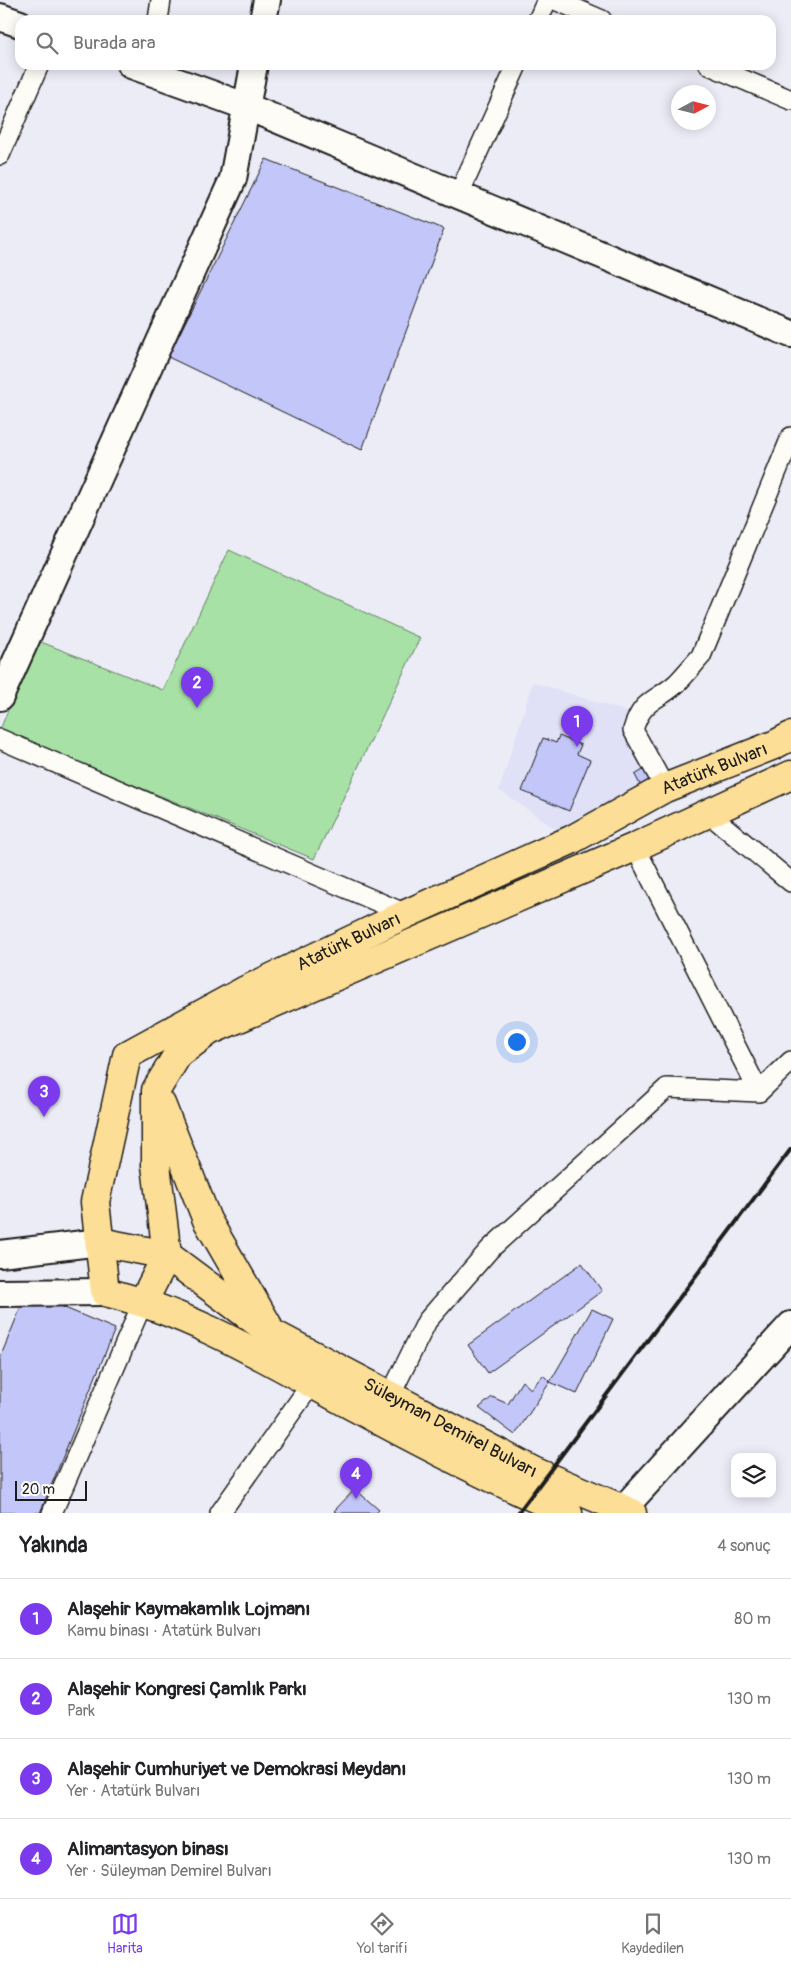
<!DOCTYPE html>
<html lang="tr">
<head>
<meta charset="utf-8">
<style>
	:root { --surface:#fff; --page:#f6f6f6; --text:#202124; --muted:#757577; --line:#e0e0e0; --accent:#7c3aed }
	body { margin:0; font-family:Pangolin,sans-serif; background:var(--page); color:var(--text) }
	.controls { position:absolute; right:15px; bottom:15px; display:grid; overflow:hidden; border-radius:10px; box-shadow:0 2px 12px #0003 }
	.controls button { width:45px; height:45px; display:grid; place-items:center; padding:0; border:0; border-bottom:1px solid var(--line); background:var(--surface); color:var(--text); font:25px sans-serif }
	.compass { position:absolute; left:671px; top:85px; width:45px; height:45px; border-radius:50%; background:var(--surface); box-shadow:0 2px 12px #0003; rotate:83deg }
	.scale { position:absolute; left:15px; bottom:12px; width:72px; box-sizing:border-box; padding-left:5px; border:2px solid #1c1c1c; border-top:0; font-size:14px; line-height:18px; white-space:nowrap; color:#1c1c1c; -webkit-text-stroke:4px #fdfcf7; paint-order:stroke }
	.you { position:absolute; left:516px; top:1041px; width:18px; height:18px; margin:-12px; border:4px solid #fff; border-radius:50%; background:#1a73e8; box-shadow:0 0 0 8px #1a73e833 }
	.badge { display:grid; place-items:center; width:32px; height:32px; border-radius:50%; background:var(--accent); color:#fff; font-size:16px; font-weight:700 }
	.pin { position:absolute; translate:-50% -41px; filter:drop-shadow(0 1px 2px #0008) }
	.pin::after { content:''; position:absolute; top:26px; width:18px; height:15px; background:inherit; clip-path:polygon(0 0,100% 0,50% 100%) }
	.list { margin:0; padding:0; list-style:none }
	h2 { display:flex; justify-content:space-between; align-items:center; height:65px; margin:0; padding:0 20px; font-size:21px }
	h2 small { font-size:16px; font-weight:400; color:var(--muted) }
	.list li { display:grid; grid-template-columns:32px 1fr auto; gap:15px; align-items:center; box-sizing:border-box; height:80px; padding:0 20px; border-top:1px solid var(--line) }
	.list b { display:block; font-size:19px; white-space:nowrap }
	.list p { margin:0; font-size:16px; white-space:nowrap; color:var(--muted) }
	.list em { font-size:16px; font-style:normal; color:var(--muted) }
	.icon { flex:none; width:28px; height:28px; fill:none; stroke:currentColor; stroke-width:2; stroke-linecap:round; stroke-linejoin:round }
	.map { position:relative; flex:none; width:791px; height:1513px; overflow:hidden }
	.search { position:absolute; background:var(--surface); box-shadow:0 2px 12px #0003; left:15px; right:15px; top:15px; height:55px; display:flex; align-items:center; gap:12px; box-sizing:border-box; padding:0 18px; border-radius:15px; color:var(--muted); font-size:19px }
	.sheet { height:385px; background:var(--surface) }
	nav { display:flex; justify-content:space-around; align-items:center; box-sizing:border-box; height:70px; border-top:1px solid var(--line); background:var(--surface); font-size:14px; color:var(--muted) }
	nav a { display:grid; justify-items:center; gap:2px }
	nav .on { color:var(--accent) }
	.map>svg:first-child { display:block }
</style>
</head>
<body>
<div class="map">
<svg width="791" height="1513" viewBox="0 0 791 1513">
	<rect width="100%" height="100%" fill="#ececf7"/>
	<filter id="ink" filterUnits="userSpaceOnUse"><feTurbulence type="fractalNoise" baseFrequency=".02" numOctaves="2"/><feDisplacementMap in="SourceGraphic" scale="10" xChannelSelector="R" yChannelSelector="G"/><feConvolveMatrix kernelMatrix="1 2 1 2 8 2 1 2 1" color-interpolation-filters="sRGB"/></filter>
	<g filter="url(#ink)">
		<path fill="#e0e1f7" d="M533 682 637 715 665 788 571 840 499 790Z"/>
		<path fill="#a7e1a6" stroke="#627e61" d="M229 550 420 638 314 859 0 730 36 640 163 690Z"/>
		<path fill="#c3c6f8" stroke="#1c1c1c" d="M266 159 444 229 362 450 168 357Z
			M559 736 581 745 577 754 590 760 569 811 522 791 543 738 556 743Z
			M651 765 665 788 647 798 635 775Z
			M582 1263 602 1291 488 1373 468 1345Z
			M27 1292 115 1329 40 1513H0V1358Z
			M592 1309 613 1319 577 1394 550 1382Z
			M543 1375 550 1382 515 1435 479 1408 492 1397 508 1404 522 1381 531 1389Z
			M355 1489 379 1510 376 1513H337L334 1511Z"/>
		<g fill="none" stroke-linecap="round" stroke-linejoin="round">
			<g stroke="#1c1c1c" stroke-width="22">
				<path id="street" d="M555 0 602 20
					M158 20 161 0
					M538 20 547 0
					M709 65 791 100
					M0 155 39 65
					M459 194 517 65
					M0 739 406 914
					M665 788 633 730C642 699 656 702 677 683 685 675 693 665 701 656L791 437
					M708 813 791 882
					M635 847 759 1092
					M390 1396 427 1321 490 1249 667 1088 759 1092 791 1061
					M52 1513 143 1302
					M220 1513 312 1383"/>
			</g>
			<g stroke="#1c1c1c" stroke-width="30">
				<path id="secondary" d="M0 17 20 24
					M263 20 267 0
					M131 65 245 106 791 334
					M0 697 233 179 254 65
					M0 1254 100 1242
					M0 1293 105 1292
					M623 1509 791 1325"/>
			</g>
			<g stroke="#1c1c1c" stroke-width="31">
				<g id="primary">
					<path d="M161 1104 207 1220 267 1324"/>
					<path id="s1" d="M100 1242 167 1255 273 1334 533 1471 632 1513"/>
					<path d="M167 1255 156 1165V1090L178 1054 209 1031 635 847 791 775"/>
					<path d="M143 1302 167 1255"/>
					<path id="s2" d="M568 1513C497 1482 426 1446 358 1409 276 1365 196 1314 105 1292L95 1202 127 1055 244 991 406 914 571 840 665 788 774 745 791 736"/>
				</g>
			</g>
			<use href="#street" stroke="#fdfcf7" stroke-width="19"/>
			<use href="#secondary" stroke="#fdfcf7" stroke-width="26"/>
			<use href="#primary" stroke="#fdde96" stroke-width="28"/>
			<path stroke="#1c1c1c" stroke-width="4" d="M518 1513 791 1149"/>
		</g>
	</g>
	<g text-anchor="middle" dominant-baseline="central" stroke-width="4" stroke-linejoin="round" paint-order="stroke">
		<g font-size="18" fill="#1c1c1c" stroke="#fdfcf7">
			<text stroke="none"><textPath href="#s2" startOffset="1409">Atatürk Bulvarı</textPath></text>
			<text stroke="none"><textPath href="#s2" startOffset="1004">Atatürk Bulvarı</textPath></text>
			<text stroke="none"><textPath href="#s1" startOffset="401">Süleyman Demirel Bulvarı</textPath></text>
		</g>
	</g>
</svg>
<div class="controls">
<button><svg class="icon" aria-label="layers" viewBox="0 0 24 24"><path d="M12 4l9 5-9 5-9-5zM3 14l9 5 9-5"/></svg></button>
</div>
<svg class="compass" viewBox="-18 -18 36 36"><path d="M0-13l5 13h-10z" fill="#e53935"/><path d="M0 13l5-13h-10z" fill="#757577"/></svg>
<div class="scale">20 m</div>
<div class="you"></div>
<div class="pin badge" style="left:577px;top:747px">1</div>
<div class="pin badge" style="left:197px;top:708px">2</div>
<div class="pin badge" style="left:44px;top:1117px">3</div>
<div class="pin badge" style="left:356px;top:1499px">4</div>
<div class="search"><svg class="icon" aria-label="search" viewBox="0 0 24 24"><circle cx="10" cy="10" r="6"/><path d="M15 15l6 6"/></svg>Burada ara</div>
</div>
<section class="sheet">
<h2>Yakında<small>4 sonuç</small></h2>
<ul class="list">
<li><span class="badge">1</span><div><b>Alaşehir Kaymakamlık Lojmanı</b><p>Kamu binası · Atatürk Bulvarı</p></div><em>80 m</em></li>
<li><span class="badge">2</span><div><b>Alaşehir Kongresi Çamlık Parkı</b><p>Park</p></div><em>130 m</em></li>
<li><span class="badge">3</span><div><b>Alaşehir Cumhuriyet ve Demokrasi Meydanı</b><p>Yer · Atatürk Bulvarı</p></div><em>130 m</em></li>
<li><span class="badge">4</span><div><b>Alimantasyon binası</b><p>Yer · Süleyman Demirel Bulvarı</p></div><em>130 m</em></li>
</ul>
</section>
<nav>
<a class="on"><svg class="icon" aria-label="map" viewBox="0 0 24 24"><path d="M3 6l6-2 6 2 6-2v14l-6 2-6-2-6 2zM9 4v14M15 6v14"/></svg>Harita</a>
<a><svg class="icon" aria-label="directions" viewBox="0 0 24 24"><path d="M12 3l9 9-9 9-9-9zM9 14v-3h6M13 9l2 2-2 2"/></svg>Yol tarifi</a>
<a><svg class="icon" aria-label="saved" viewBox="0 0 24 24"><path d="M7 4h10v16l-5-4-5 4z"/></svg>Kaydedilen</a>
</nav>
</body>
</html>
